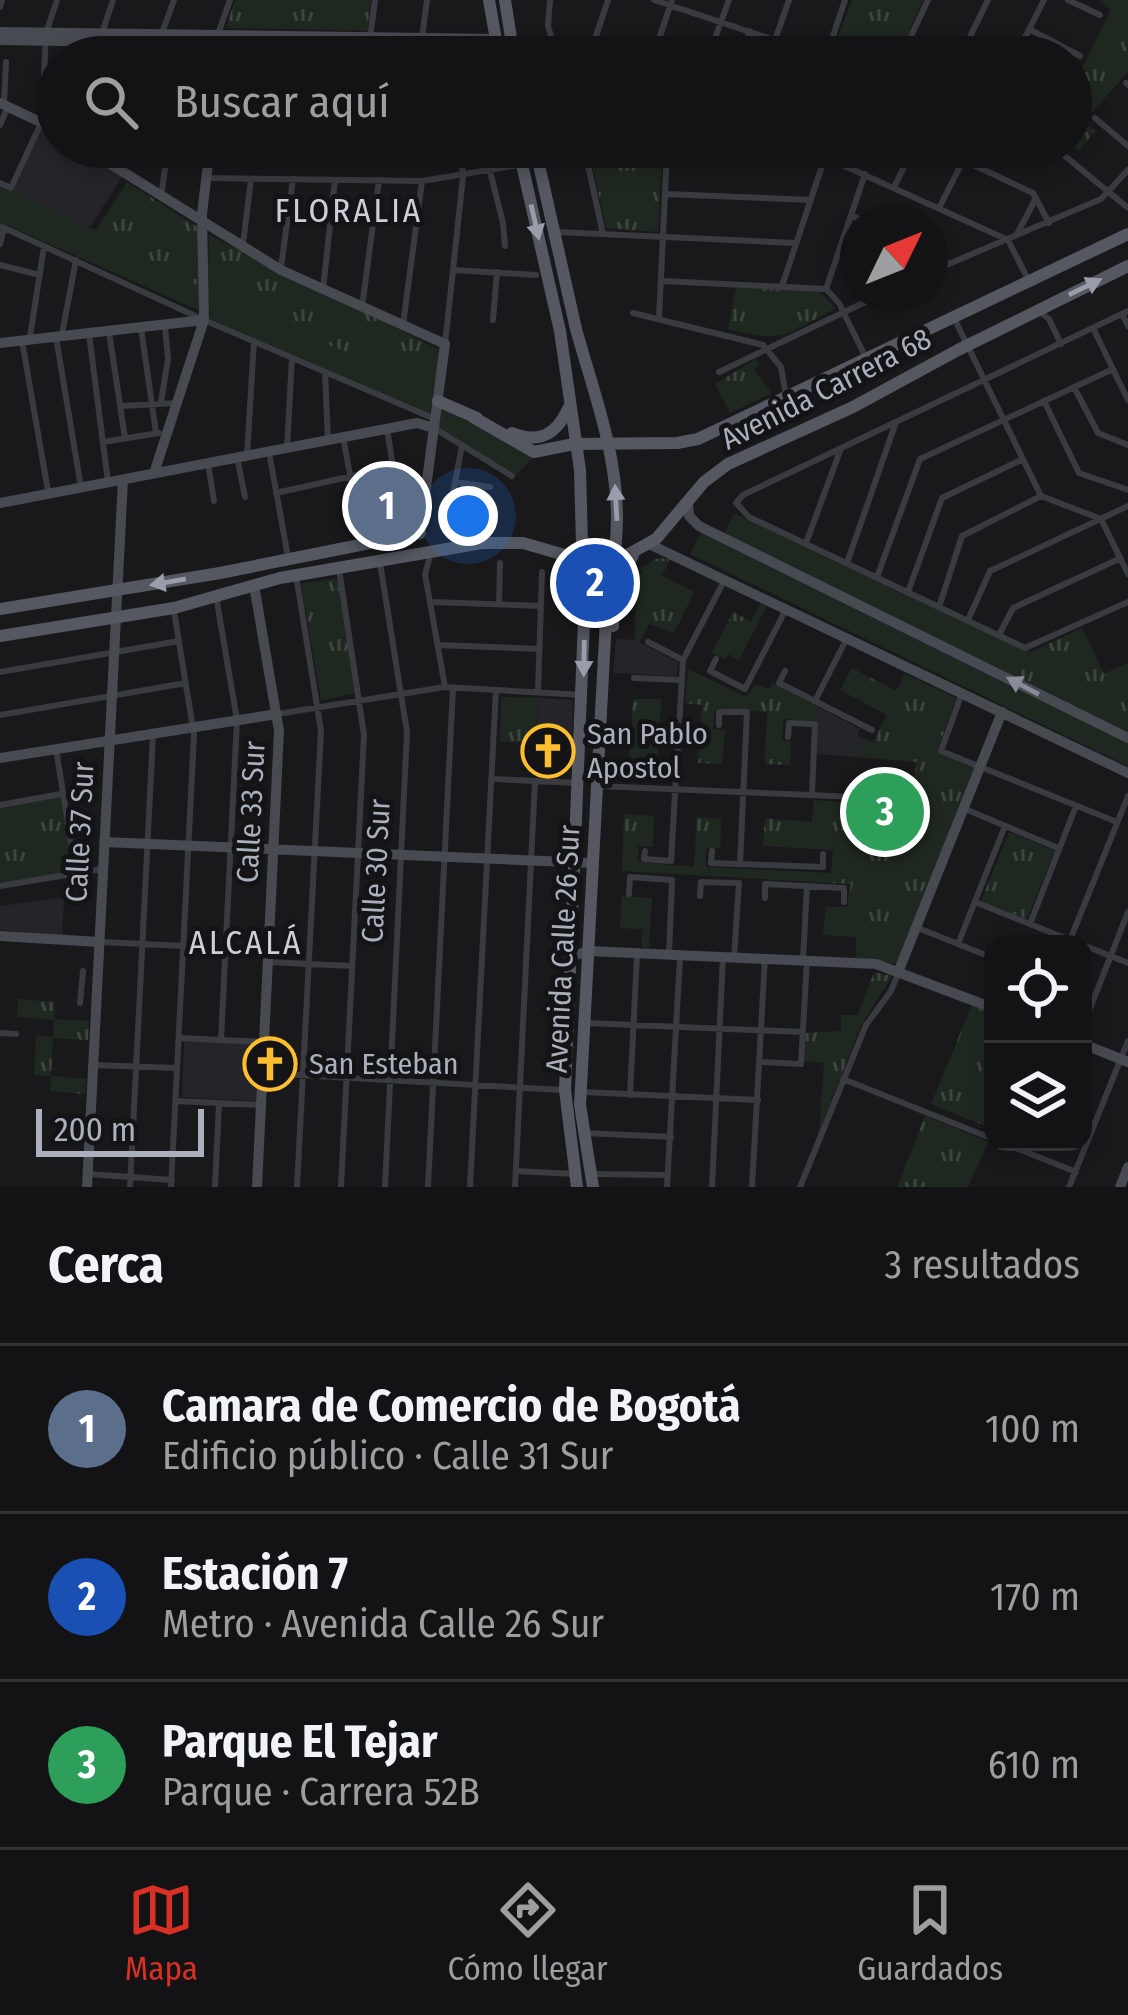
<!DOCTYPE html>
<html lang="es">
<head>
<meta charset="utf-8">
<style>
	:root { --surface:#131315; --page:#1c1c1e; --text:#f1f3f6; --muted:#9d9ea0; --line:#323234; --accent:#d93025 }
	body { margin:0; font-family:"Fira Sans Condensed",sans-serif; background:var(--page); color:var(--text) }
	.controls { position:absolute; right:36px; bottom:36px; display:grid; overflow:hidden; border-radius:24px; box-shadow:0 6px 18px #0003 }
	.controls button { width:108px; height:108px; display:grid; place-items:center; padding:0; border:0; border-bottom:3px solid var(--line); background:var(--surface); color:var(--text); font:60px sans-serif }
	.compass { position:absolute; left:840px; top:204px; width:108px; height:108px; border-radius:50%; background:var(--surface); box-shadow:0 6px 18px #0003; rotate:47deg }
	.scale { position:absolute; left:36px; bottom:30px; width:168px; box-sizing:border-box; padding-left:12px; border:6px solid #abb0bd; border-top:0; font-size:33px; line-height:42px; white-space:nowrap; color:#abb0bd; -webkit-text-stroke:9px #141417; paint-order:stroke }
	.you { position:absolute; left:468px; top:516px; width:42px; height:42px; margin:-30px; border:9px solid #fff; border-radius:50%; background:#1a73e8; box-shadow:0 0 0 18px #1a73e833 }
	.badge { display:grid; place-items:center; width:78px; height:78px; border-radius:50%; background:var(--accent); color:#fff; font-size:39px; font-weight:700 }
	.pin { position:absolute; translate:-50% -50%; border:6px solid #fff; box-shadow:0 3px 12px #0006 }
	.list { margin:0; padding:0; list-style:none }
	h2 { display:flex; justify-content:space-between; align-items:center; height:156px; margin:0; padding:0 48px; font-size:51px }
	h2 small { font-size:39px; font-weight:400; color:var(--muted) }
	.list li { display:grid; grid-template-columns:78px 1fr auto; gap:36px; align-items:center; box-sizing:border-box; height:168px; padding:0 48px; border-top:3px solid var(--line) }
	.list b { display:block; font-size:45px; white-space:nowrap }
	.list p { margin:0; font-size:39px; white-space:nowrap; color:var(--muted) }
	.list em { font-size:39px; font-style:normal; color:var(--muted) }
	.icon { flex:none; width:66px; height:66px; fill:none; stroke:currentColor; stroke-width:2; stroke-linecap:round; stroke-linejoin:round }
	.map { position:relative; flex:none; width:1128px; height:1187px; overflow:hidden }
	.search { position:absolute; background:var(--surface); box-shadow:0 6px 18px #0003; left:36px; right:36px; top:36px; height:132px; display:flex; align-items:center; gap:30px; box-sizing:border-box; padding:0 42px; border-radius:66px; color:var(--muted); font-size:45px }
	.sheet { height:660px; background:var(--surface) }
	nav { display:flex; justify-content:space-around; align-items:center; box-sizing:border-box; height:168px; border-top:3px solid var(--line); background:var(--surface); font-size:33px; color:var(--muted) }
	nav a { display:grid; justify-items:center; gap:6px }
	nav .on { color:var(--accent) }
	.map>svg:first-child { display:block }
</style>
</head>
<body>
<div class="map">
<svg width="1128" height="1187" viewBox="0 0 1128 1187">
	<defs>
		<pattern id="park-tufts" width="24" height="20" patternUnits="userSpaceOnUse" patternTransform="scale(3)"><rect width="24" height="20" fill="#1f2820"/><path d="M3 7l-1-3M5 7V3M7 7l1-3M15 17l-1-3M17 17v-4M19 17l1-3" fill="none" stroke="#3d453e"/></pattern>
	</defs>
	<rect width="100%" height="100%" fill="#19191c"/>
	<path fill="#252529" d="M43 125 57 134V147H78L123 175 90 227 13 192Z
		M616 639 635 640 678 662 677 676 613 673Z
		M538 698 573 700 572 736 537 734Z
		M818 707 860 729 857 736 862 738 857 757 816 754Z
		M64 897 62 936 0 930V906Z
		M184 1040 259 1045 256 1101 182 1097Z"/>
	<path fill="#1f2820" d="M0 186 96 230 198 286V310L0 222Z
		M208 290 433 392 430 415 210 319Z
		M440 405 534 457 516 475 437 427Z
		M734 513 1031 652 1018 678 724 534Z
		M702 530 1128 742V766L690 554Z"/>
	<path fill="url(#park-tufts)" d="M235 0H371L367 31 226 28Z
		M852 0H923L897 57H845L832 53Z
		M1099 0H1128V72L1084 121 1095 131 1079 151 1071 146V67L1080 72 1111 10Z
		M588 147H644L662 154 658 232 606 228Z
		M127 182 198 227V286L96 230Z
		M209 235 440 350 433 392 208 290Z
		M736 288 819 291 836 308C786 334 786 344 728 329Z
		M756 359 759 364 754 370 772 393 730 413 715 384Z
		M658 558 670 559 662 576 694 592 674 633 649 624 640 642 635 640 636 577 642 573 640 568Z
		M337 578 356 693 321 700 301 584Z
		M761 602 767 605 739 660 728 654 725 659 712 653 733 612 751 621Z
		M1082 628 1104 674 1128 663V733L1018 678 1031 652Z
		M852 668 896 691 905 674 956 698 937 752 975 768 897 964 856 958V937L823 935 826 907H847L851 884 622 871 624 814 654 816 653 847 638 846V862L694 867 697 817 721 819 720 848H706V867L831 873 833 850 763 846 765 818 812 822 814 800 892 806 912 788 917 762 857 757 862 738 873 743 887 715 840 690Z
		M688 669 746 697 755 684 769 689 773 683 818 707V721L783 719 782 741H791L790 765 765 764 767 712 715 708 713 729 725 730 722 764 698 763 702 705 685 703Z
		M501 697 538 698 536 743 500 742Z
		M633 699H661L658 762 630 759Z
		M62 795 75 873 0 885V806Z
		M1009 832 1055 851 1027 919 981 901Z
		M622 896 652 898 649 948 642 947V929L620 928Z
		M874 972 892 976 861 1025 819 1132 824 1063 804 1061 806 1033 841 1031V1015H858Z
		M18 999 55 1002 54 1019 89 1021 88 1040 53 1038 51 1076 86 1079 85 1094 50 1091 51 1076 34 1075 36 1036 53 1037 54 1020 17 1017Z
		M972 1005 993 1014V1129L931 1104Z
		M925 1116 988 1142 968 1187H897Z"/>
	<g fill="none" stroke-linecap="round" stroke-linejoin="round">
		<path stroke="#3a3b41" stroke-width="6" d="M550 0 548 26 557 57
			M654 0 825 57
			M1068 0 1100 15
			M0 7 2 0
			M1029 29 1080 56
			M102 33 113 0
			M162 33 174 0
			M218 34 230 0
			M370 38 375 0
			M422 38 427 0
			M589 57 608 0
			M653 57 672 0
			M708 57 729 0
			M741 57 750 31
			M769 57 789 0
			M826 57 845 0
			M901 57 928 0
			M960 57 988 0
			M1015 57 1044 0
			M1126 83 1128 85
			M4 104 6 62
			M1095 118 1128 146
			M0 125 8 106
			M584 147 603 234
			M654 147 667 151 838 163 1008 240 1028 279
			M895 147 911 153
			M1054 147 1128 208
			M963 160 1033 193 1049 223
			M121 167 123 147
			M490 171 503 223 505 246
			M206 178 422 181 519 165
			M0 183 11 188 42 121 46 33 57 0
			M894 187 914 147
			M665 194 811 200
			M161 197 168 147
			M939 208 970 147
			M851 215 864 222
			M0 226 204 320 435 419
			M557 232 796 243
			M1017 234 1036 198
			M0 244 4 228
			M243 244 251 179
			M930 254 948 263
			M0 265 40 275
			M281 267 293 179
			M455 270 536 275
			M930 272 1101 199 1128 170
			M662 281 826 289
			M782 286 824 160
			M323 289 335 180
			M826 289 865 174
			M826 289 839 303 866 358
			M362 307 379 180
			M1128 311 743 495 736 503 749 517 1025 648 1128 602
			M1040 312 1049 319 1061 344
			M633 313 763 345 781 367 786 395
			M1122 314 1128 326
			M954 318 1041 496 1101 519 1128 574
			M659 319 667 151
			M493 320 497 272
			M403 325 422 181
			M141 328 156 433
			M1093 328 1128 400
			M109 332 125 438
			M62 334 76 260
			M89 334 108 482
			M30 337 44 246
			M56 337 81 488
			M22 341 48 491
			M445 344 463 177 460 147
			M325 372 328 440
			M719 372 882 294
			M1074 387 1098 433 1128 445
			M1044 401 1079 473 1128 490
			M161 402 168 359 165 326
			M121 406 177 403
			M434 428 512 476
			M343 437 363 545
			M103 442 159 433
			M287 448 292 358
			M269 452 288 557
			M247 455 254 341
			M237 457 245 497
			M208 463 214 501
			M455 482 490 487
			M276 493 393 467 387 429
			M451 504 462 445
			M806 543 840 451
			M430 556 425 574 445 687
			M380 563 407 732 385 1187
			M847 563 895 425
			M339 569 364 735 341 1187
			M296 575 321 731 297 1187
			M877 577 920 459 1113 369
			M908 592 942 498 1023 459
			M216 596 237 720 221 1040
			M431 602 541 606
			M499 605 500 563
			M939 607 962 536 1041 496
			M968 620 990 571 1128 506
			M999 635 1013 608 1121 558
			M648 642 683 660
			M438 645 539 649
			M716 659 710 671 745 689 785 611
			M785 671 779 683 872 730
			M0 672 179 641
			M634 678 680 680
			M538 693 542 572
			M961 696 941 751 1117 822
			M815 701 846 640
			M277 714 445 687 583 695
			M0 715 186 683
			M719 725V712H747L740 864
			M788 737 789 723 815 724 812 794
			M56 749 76 873
			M493 779 579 783
			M596 786 856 797
			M0 805 61 794
			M965 809 1058 848
			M645 851 644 859 671 861 683 660 724 581
			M712 851 711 863 823 867V854
			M0 886 102 869
			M629 894 630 877 672 880 669 954
			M700 896 701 882 739 883 734 957
			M765 898V884L844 888V902
			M975 902 1080 944
			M1030 924 1076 806
			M918 928 993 958
			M1070 940 1128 796
			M102 942 184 946
			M958 944 1005 826
			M1083 945 1128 963
			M803 960 807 886
			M267 962 352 966
			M80 1003 83 971
			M585 1023 803 1032
			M1083 1026 1128 912
			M0 1033 16 1034
			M179 1038 264 1042
			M760 1062 801 1064 807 960
			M93 1065 177 1068
			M263 1073 562 1090
			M843 1079 993 1139
			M582 1092 758 1100
			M630 1095 637 955
			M176 1101 261 1105
			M585 1133 671 1137
			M1001 1142 1076 1172
			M516 1171 575 1174
			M88 1174 172 1180
			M591 1174 668 1175
			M130 1187 153 735
			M171 1187 194 735 174 611
			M215 1187 219 1103
			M428 1187 453 688
			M470 1187 496 690
			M515 1187 535 781
			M667 1187 680 957
			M712 1187 723 957
			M752 1187 765 958
			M800 1187 866 1025 891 991 898 974
			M1069 1187 1128 1041"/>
		<path stroke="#484a52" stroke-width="10" d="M0 32 495 39
			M0 40 497 48
			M0 103 57 130
			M83 147 281 270 445 344 420 533
			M0 343 204 320
			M154 473 204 320 202 214 210 147
			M688 501 689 516 699 526 1128 738
			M0 503 417 423 434 428
			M649 544 1128 773
			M254 585 279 731 257 1187
			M0 758 277 714
			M104 842 592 863
			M0 936 99 942
			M572 956 589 951 876 964 993 1008
			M899 970 1002 712
			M1083 1044 1128 1062
			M87 1187 123 480
			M1120 1187 1128 1167"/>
		<path stroke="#565861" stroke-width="12" d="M489 0 499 57
			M505 0 514 57
			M518 147 560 331
			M535 147 576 329
			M438 401 477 418
			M473 417 534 452 574 444 677 443 698 439 1128 234
			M512 433C539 444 556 435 568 409
			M0 609 220 573 420 533
			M613 626 616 586 633 555
			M0 636 174 608 280 578 482 543H523L589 562 618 560 656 539 704 482 728 464 853 407 958 350 1128 266
			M577 1187 565 1090 584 620
			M593 1187 580 1105 606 619"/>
		<path stroke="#565861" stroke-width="12" d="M576 329C593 390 616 450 617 515 617 550 611 584 606 619
			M560 331 580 470 584 620"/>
	</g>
	<defs><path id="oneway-solid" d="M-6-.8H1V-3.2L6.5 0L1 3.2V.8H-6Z" transform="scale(3)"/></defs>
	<g fill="#9a9eab">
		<use href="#oneway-solid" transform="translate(535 222) rotate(77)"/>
		<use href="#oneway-solid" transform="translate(1085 287) rotate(-26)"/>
		<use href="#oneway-solid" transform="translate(616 503) rotate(-93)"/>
		<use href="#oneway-solid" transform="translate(168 582) rotate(170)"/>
		<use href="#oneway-solid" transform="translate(584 658) rotate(91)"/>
	</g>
	<use fill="#888c98" href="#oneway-solid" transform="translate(1023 686) rotate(-152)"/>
	<defs>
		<g id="church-ring" transform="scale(2.7)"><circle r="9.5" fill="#141417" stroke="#ffbe2e" stroke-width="1.5"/><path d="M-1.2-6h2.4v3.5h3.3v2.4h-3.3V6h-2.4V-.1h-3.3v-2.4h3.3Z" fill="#ffbe2e"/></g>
	</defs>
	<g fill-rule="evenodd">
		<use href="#church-ring" x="548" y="751"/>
		<use href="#church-ring" x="270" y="1064"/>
	</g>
	<g text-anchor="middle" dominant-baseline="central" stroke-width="10" stroke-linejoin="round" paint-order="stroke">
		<g font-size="30" fill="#abb0bd" stroke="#141417">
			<text transform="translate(826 389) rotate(-27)">Avenida Carrera 68</text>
			<text transform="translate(251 812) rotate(-87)">Calle 33 Sur</text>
			<text transform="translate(80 832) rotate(-87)">Calle 37 Sur</text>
			<text transform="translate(376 871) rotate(-87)">Calle 30 Sur</text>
			<text transform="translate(563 949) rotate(-87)">Avenida Calle 26 Sur</text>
		</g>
		<g font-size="30" fill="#abb0bd" stroke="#141417" text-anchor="start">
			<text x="587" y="734">San Pablo<tspan x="587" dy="34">Apostol</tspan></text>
			<text x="309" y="1064">San Esteban</text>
		</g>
		<g font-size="33" letter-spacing="3" fill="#cccfd8" stroke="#141417">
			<text x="349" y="211">FLORALIA</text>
			<text x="246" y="943">ALCALÁ</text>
		</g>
	</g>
</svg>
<div class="controls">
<button><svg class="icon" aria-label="locate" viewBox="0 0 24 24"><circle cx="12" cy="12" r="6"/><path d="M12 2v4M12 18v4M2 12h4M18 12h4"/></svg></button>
<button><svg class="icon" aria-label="layers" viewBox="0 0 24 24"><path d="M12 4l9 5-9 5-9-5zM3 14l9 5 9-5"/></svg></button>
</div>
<svg class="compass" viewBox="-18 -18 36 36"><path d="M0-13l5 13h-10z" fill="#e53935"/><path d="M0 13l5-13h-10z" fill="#9d9ea0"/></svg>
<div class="scale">200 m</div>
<div class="you"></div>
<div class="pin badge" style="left:387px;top:506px;background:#5c6f8a">1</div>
<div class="pin badge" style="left:595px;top:583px;background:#1a4fb4">2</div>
<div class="pin badge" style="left:885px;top:812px;background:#2e9e5b">3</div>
<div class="search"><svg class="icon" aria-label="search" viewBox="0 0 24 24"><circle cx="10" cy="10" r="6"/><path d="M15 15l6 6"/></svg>Buscar aquí</div>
</div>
<section class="sheet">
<h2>Cerca<small>3 resultados</small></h2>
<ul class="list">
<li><span class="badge" style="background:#5c6f8a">1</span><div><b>Camara de Comercio de Bogotá</b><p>Edificio público · Calle 31 Sur</p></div><em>100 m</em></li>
<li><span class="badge" style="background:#1a4fb4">2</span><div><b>Estación 7</b><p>Metro · Avenida Calle 26 Sur</p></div><em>170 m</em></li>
<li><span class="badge" style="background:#2e9e5b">3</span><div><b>Parque El Tejar</b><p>Parque · Carrera 52B</p></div><em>610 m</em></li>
</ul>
</section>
<nav>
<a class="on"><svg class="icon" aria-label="map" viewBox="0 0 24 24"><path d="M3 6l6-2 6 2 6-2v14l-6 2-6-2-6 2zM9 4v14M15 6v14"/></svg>Mapa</a>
<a><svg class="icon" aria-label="directions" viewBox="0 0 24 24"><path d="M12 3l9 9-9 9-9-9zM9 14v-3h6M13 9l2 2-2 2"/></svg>Cómo llegar</a>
<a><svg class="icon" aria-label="saved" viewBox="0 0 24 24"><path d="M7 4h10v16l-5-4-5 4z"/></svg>Guardados</a>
</nav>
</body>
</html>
